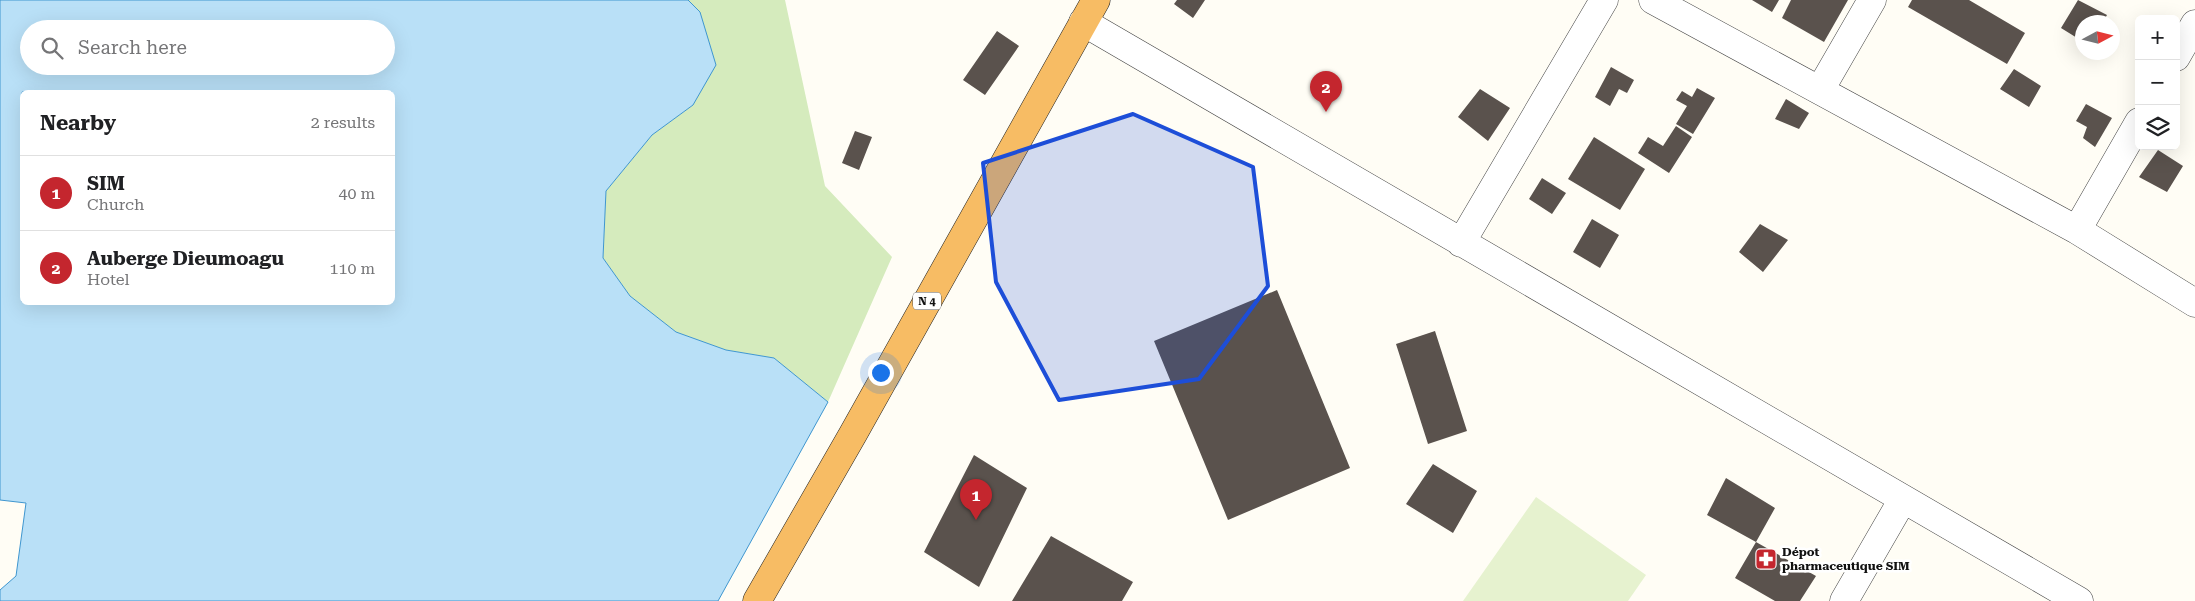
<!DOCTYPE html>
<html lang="en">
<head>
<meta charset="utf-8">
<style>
	:root { --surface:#fff; --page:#f2f2f2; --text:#202124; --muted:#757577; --line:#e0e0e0; --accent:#c4262e }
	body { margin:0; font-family:"Roboto Serif",serif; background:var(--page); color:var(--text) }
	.controls { position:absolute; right:15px; top:15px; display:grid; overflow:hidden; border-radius:8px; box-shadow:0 5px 20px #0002 }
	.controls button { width:45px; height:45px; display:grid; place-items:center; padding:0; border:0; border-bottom:1px solid var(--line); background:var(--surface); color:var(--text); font:25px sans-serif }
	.compass { position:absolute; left:2075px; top:15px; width:45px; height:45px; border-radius:50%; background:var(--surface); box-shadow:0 5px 20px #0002; rotate:83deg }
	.you { position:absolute; left:880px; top:372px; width:18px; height:18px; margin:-12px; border:4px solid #fff; border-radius:50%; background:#1a73e8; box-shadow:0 0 0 8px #1a73e833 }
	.badge { display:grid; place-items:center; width:32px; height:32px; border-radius:50%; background:var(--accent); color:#fff; font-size:16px; font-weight:700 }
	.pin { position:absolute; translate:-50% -41px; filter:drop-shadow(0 1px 2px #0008) }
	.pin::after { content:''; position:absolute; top:26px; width:18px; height:15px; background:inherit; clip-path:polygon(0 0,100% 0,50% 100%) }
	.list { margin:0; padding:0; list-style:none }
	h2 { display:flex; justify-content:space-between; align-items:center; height:65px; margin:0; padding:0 20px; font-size:21px }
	h2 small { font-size:16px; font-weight:400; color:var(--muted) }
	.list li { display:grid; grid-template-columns:32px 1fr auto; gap:15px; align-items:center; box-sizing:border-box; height:75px; padding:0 20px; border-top:1px solid var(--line) }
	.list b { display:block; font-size:19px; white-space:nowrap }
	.list p { margin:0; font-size:16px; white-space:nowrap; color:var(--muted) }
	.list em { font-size:16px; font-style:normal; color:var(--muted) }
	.icon { flex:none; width:28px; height:28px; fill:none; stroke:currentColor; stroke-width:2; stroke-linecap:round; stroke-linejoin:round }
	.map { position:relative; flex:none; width:2195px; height:601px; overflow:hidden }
	.search { position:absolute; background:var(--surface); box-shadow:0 5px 20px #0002; left:20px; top:20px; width:375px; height:55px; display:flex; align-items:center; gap:12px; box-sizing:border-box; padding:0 18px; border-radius:28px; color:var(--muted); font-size:19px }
	.panel { position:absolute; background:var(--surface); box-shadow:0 5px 20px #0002; left:20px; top:90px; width:375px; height:215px; border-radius:8px }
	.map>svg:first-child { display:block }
</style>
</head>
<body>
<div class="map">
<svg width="2195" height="601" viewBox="0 0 2195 601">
	<rect width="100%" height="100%" fill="#fffdf5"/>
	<path fill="#d5ebbd" d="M688 0H785L825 186 892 257 828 402 774 358 726 350 676 332 630 296 603 258 606 191 652 135 693 105 700 13Z"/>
	<path fill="#e6f2cf" d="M1536 497 1646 575 1628 601H1463Z"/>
	<path fill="#b9e0f7" stroke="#3f96cf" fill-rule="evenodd" d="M0 0H688L700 12 716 65 693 105 652 135 606 191 603 258 630 296 676 332 726 350 774 358 828 402 718 601H0V590L16 576 26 503 0 500ZM29 29H386V66H29ZM22 92H392V302H22Z"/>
	<path fill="#5a524d" d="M1177 0H1205L1193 18 1174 4Z
		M1752 0H1779L1772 12Z
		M1791 0H1848L1824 42 1782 18Z
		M1912 0H1969L2025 33 2007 64 1908 7Z
		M2078 0 2107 15 2103 22H2082V41L2061 28Z
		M997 31 1019 46 985 95 963 80Z
		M1611 67 1634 80 1627 93 1619 89 1610 106 1595 97Z
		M2014 69 2041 86 2029 107 2000 89Z
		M1697 88 1715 98 1693 134 1676 124 1687 106 1676 100 1682 91 1692 97Z
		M1480 89 1510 108 1488 141 1458 117Z
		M1786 99 1809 113 1799 129 1775 119Z
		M2086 104 2112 118 2095 147 2083 138 2087 127 2076 121Z
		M1676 126 1692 137 1669 173 1638 153 1648 137 1663 146Z
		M855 131 872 137 859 170 842 163Z
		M1594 137 1645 169 1620 210 1568 179Z
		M2158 150 2183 166 2167 192 2139 177Z
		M1542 178 1566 193 1552 214 1529 199Z
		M1592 219 1619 235 1600 268 1573 252Z
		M1760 224 1788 240 1763 272 1739 252Z
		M1277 290 1350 468 1228 520 1154 341Z
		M1435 331 1467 431 1428 444 1396 344Z
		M974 455 1027 488 979 587 924 552Z
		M1433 464 1477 491 1453 533 1406 504Z
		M1726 478 1775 508 1756 542 1816 576 1800 601H1775L1735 578 1756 542 1707 515Z
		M1051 536 1133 582 1122 601H1012Z"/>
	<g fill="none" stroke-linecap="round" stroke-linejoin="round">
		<g stroke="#444" stroke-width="29">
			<path id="minor" d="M1653 0 2077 230 2195 303
				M1083 22 2079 601
				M2176 57 2195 24
				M1820 90 1872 0
				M2077 230 2139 122
				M1461 243 1604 0
				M1844 601 1903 499"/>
		</g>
		<g stroke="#222" stroke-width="29">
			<path id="trunk" d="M757 601 853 434 1096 0"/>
		</g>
		<use href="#minor" stroke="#fff" stroke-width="28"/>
		<use href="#trunk" stroke="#f7bc64" stroke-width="28"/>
	</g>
	<path fill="#1d4ed8" fill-opacity="0.2" stroke="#1d4ed8" stroke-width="4" stroke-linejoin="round" d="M1133 114 1253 167 1268 286 1199 379 1059 400 996 282 983 163Z"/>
	<defs>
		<g id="pharmacy-square" transform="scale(1.125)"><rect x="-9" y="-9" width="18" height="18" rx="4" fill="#c4262e" stroke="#fff"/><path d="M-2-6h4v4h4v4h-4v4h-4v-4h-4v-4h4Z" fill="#fff"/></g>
	</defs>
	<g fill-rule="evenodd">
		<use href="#pharmacy-square" x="1766" y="559"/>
	</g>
	<g text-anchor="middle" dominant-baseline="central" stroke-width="5" stroke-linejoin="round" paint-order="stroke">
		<rect fill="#fff" stroke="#585858" stroke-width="1" x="913" y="292.5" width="28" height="17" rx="4"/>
		<g font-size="11" font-weight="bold" fill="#111">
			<text x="927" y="301">N 4</text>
		</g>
		<g font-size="12" font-weight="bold" fill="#111" stroke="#fff" text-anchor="start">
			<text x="1782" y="552">Dépot<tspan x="1782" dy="14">pharmaceutique SIM</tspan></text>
		</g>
	</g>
</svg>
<div class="controls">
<button>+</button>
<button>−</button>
<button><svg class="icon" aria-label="layers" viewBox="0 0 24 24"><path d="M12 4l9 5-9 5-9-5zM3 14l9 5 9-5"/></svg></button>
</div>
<svg class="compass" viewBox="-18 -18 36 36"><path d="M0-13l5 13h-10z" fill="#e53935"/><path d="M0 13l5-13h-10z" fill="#757577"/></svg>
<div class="you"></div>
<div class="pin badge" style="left:976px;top:520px">1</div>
<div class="pin badge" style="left:1326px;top:112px">2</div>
<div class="search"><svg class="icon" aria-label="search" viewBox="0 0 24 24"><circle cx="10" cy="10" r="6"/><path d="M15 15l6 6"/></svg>Search here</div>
<section class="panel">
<h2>Nearby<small>2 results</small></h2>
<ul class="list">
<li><span class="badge">1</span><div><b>SIM</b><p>Church</p></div><em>40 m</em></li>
<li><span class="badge">2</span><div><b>Auberge Dieumoagu</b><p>Hotel</p></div><em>110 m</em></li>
</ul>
</section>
</div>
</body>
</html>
